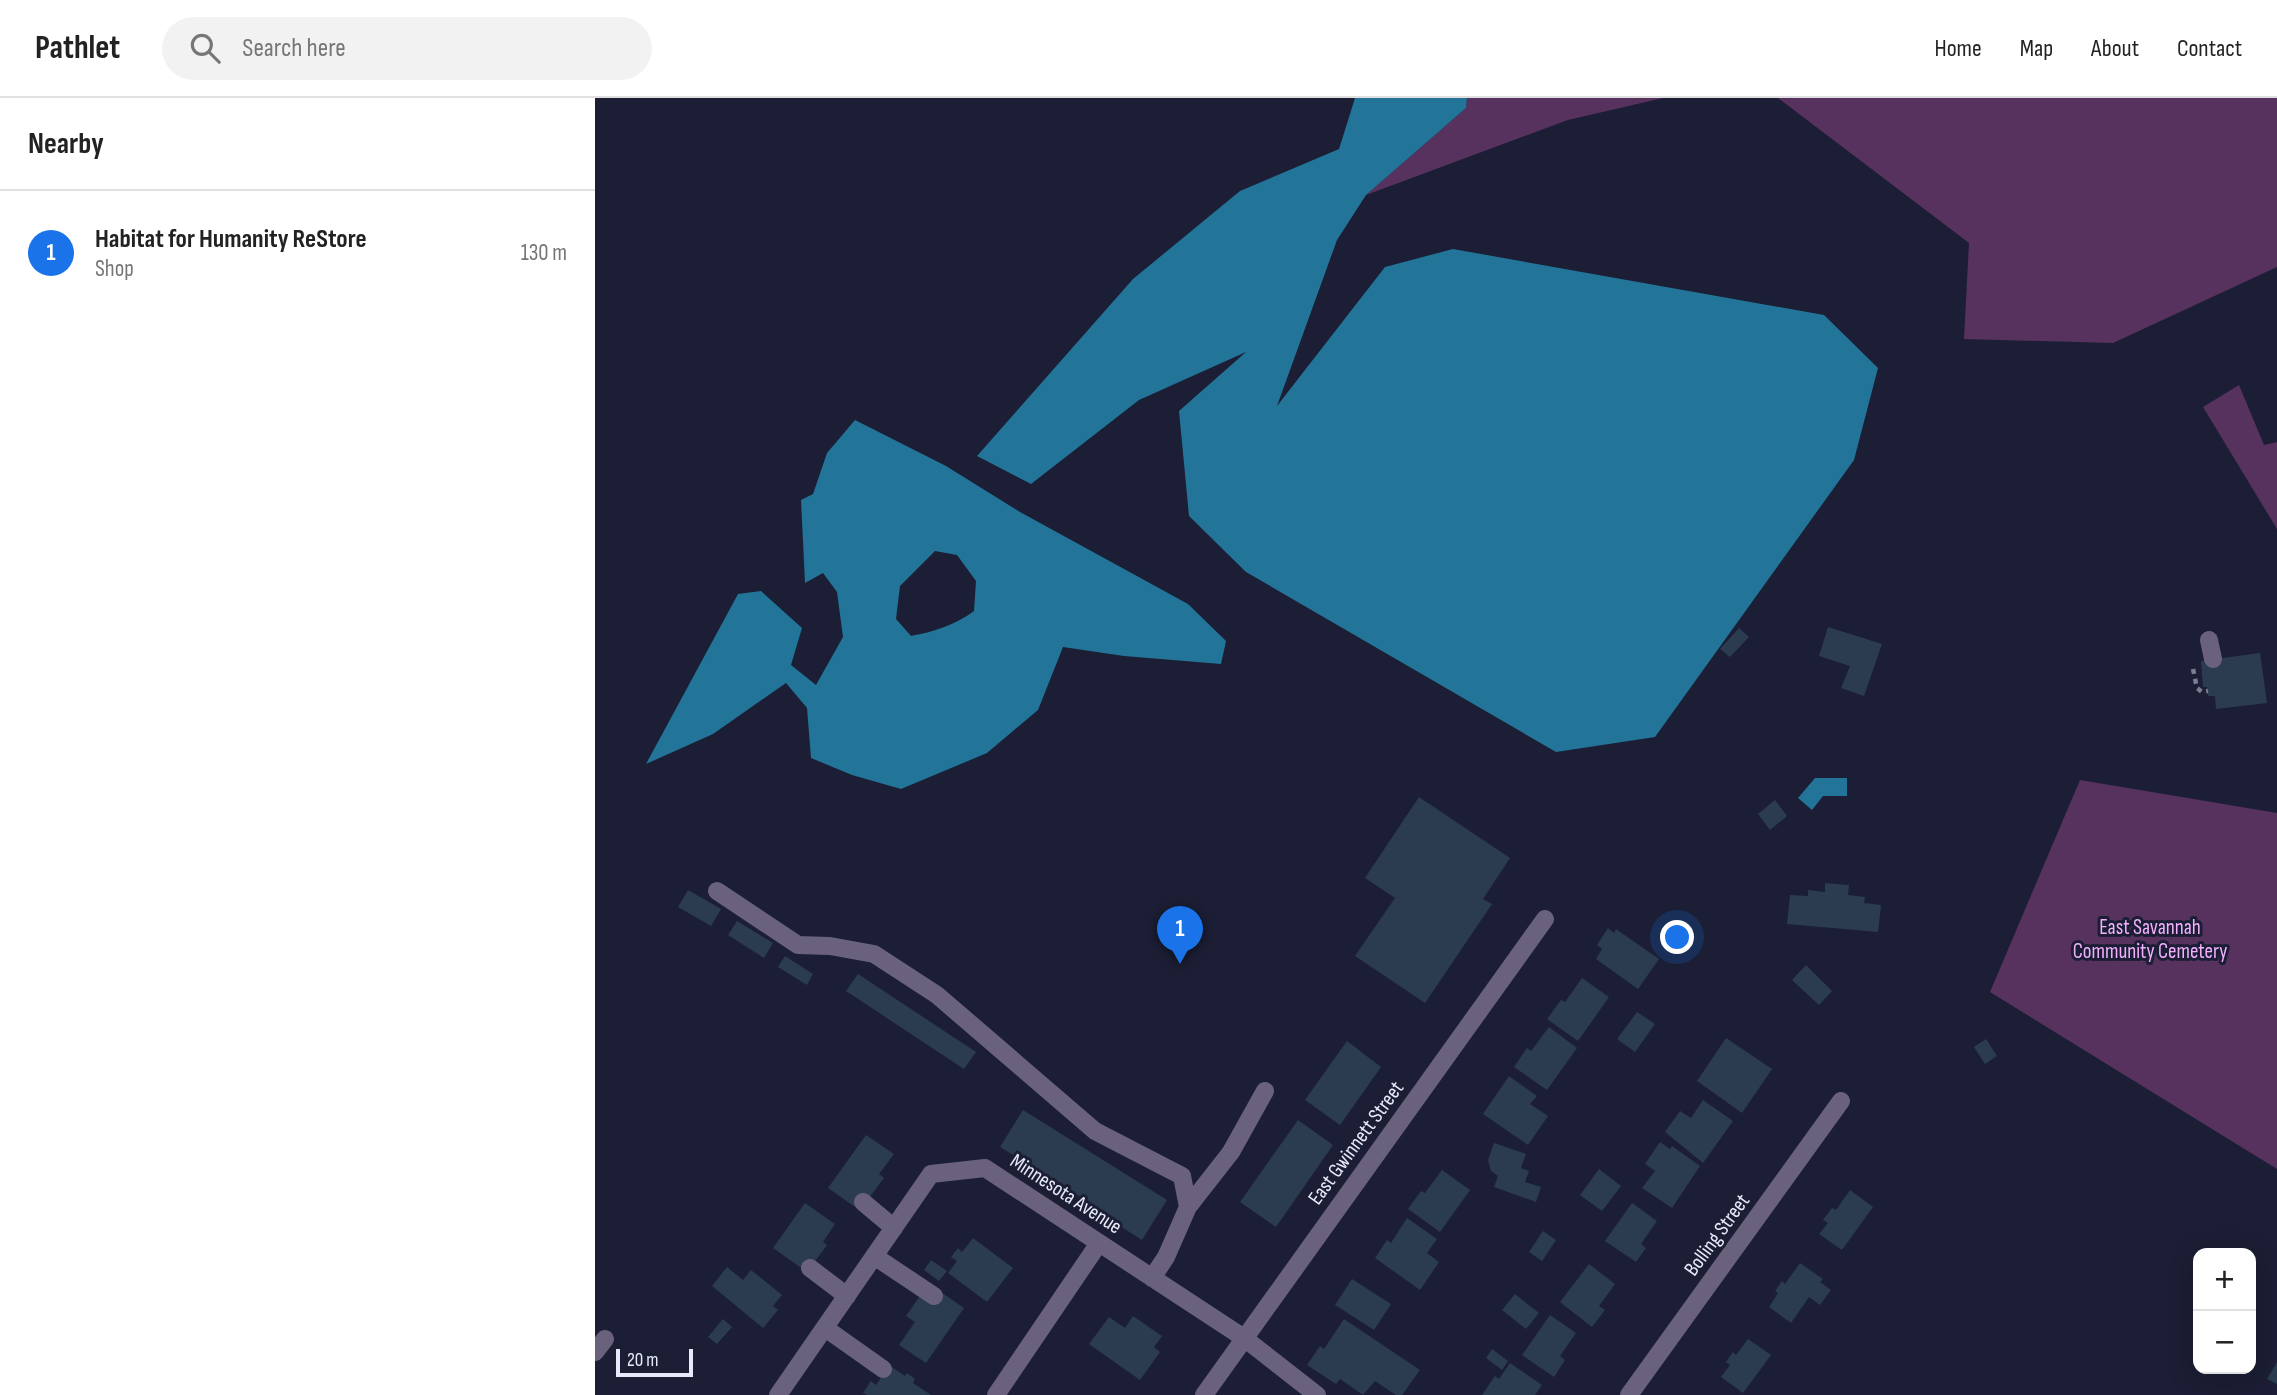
<!DOCTYPE html>
<html lang="en">
<head>
<meta charset="utf-8">
<style>
	:root { --surface:#fff; --page:#f2f2f2; --text:#222; --muted:#767676; --line:#e0e0e0; --accent:#1a73e8 }
	body { margin:0; font-family:"Sofia Sans Condensed",sans-serif; background:var(--page); color:var(--text) }
	.controls { position:absolute; right:21px; bottom:21px; display:grid; overflow:hidden; border-radius:14px; box-shadow:0 7px 28px #0002 }
	.controls button { width:63px; height:63px; display:grid; place-items:center; padding:0; border:0; border-bottom:2px solid var(--line); background:var(--surface); color:var(--text); font:35px sans-serif }
	.scale { position:absolute; left:21px; bottom:18px; width:77px; box-sizing:border-box; padding-left:7px; border:4px solid #e7eaf9; border-top:0; font-size:19px; line-height:24px; white-space:nowrap; color:#e7eaf9; -webkit-text-stroke:5px #1b1e34; paint-order:stroke }
	.you { position:absolute; left:1083px; top:840px; width:24px; height:24px; margin:-18px; border:5px solid #fff; border-radius:50%; background:#1a73e8; box-shadow:0 0 0 10px #1a73e833 }
	.badge { display:grid; place-items:center; width:46px; height:46px; border-radius:50%; background:var(--accent); color:#fff; font-size:23px; font-weight:700 }
	.pin { position:absolute; translate:-50% -58px; filter:drop-shadow(0 2px 4px #0008) }
	.pin::after { content:''; position:absolute; top:37px; width:24px; height:21px; background:inherit; clip-path:polygon(0 0,100% 0,50% 100%) }
	.list { margin:0; padding:0; list-style:none }
	h2 { display:flex; justify-content:space-between; align-items:center; height:91px; margin:0; padding:0 28px; font-size:30px }
	h2 small { font-size:23px; font-weight:400; color:var(--muted) }
	.list li { display:grid; grid-template-columns:46px 1fr auto; gap:21px; align-items:center; box-sizing:border-box; height:126px; padding:0 28px; border-top:2px solid var(--line) }
	.list b { display:block; font-size:26px; white-space:nowrap }
	.list p { margin:0; font-size:23px; white-space:nowrap; color:var(--muted) }
	.list em { font-size:23px; font-style:normal; color:var(--muted) }
	.icon { flex:none; width:38px; height:38px; fill:none; stroke:currentColor; stroke-width:2; stroke-linecap:round; stroke-linejoin:round }
	.map { position:relative; flex:none; width:1682px; height:1297px; overflow:hidden }
	header { display:flex; align-items:center; gap:42px; box-sizing:border-box; height:98px; padding:0 35px; background:var(--surface); border-bottom:2px solid var(--line) }
	header strong { font-size:33px }
	nav { display:flex; gap:38px; margin-inline-start:auto; font-size:24px }
	.search { width:490px; height:63px; background:var(--page); display:flex; align-items:center; gap:18px; box-sizing:border-box; padding:0 24px; border-radius:38px; color:var(--muted); font-size:26px }
	main { display:flex }
	aside { flex:1; background:var(--surface) }
	.map>svg:first-child { display:block }
</style>
</head>
<body>
<header>
<strong>Pathlet</strong>
<div class="search"><svg class="icon" aria-label="search" viewBox="0 0 24 24"><circle cx="10" cy="10" r="6"/><path d="M15 15l6 6"/></svg>Search here</div>
<nav><a>Home</a><a>Map</a><a>About</a><a>Contact</a></nav>
</header>
<main>
<aside>
<h2>Nearby<small></small></h2>
<ul class="list">
<li><span class="badge">1</span><div><b>Habitat for Humanity ReStore</b><p>Shop</p></div><em>130 m</em></li>
</ul>
</aside>
<div class="map">
<svg width="1682" height="1297" viewBox="0 0 1682 1297">
	<rect width="100%" height="100%" fill="#1b1e34"/>
	<path fill="#57325e" d="M872 0H1068L973 22 771 97 871 10Z
		M1183 0H1682V169L1518 245 1369 241 1374 145Z
		M1644 287 1669 347 1682 344V431L1608 309Z
		M1485 682 1682 715V1071L1395 894Z"/>
	<path fill="#237499" fill-rule="evenodd" d="M760 0H872L871 10 771 97 742 142 682 308 790 169 858 151 1229 217 1283 270 1259 362 1060 639 961 654 651 474 594 418 584 313 651 254 544 302 436 386 382 358 538 181 645 93 744 51Z
		M260 322 351 368 425 414 593 506 631 543 626 566 529 558 468 549 443 612 392 655 306 691 257 677 216 660 212 610 191 585 118 636 51 666 143 496 166 493 207 530 196 567 221 587 248 539 242 494 228 475 210 485 206 402 218 396 232 355ZM340 453 362 457 381 483 379 513C360 527 338 534 316 538L301 521 305 488Z
		M1220 680H1252V698H1228L1217 712 1203 700Z"/>
	<path fill="#2b3c51" d="M1233 529 1287 546 1269 598 1246 590 1255 568 1224 558Z
		M1144 530 1154 539 1135 559 1125 551Z
		M1665 555 1672 605 1621 611 1620 598H1613L1612 589H1608L1606 563Z
		M824 699 915 760 888 801 897 806 830 905 760 858 800 800 770 780Z
		M1180 702 1192 718 1175 732 1163 716Z
		M1230 785 1254 787 1253 797 1270 799 1269 805 1286 807 1283 834 1192 826 1195 797 1213 798V792L1230 794Z
		M93 792 126 811 116 828 83 809Z
		M142 823 178 845 169 860 133 837Z
		M1013 830 1019 835 1021 831 1064 861 1043 891 1001 861 1007 851 1002 847Z
		M190 858 218 876 212 887 183 869Z
		M1211 867 1237 893 1224 907 1197 882Z
		M263 876 381 954 369 971 251 893Z
		M987 880 1014 899 983 943 952 921 966 902 970 904Z
		M1042 914 1060 926 1040 954 1022 941Z
		M954 929 982 950 952 992 919 969 932 950 936 953Z
		M1131 940 1177 971 1147 1015 1102 983Z
		M1391 941 1402 958 1390 966 1379 949Z
		M752 943 786 969 745 1027 710 1002Z
		M914 978 942 998 935 1006 953 1018 933 1047 888 1016Z
		M1108 1002 1138 1023 1108 1065 1070 1034 1085 1013 1096 1020Z
		M428 1012 572 1102 547 1142 503 1114 505 1111 405 1049Z
		M703 1022 738 1047 681 1129 645 1104Z
		M271 1037 299 1056 284 1076 289 1080 274 1100 269 1097 260 1109 233 1090Z
		M1065 1044 1075 1051 1077 1048 1105 1068 1077 1110 1047 1090 1060 1073 1050 1066Z
		M899 1045 931 1056 926 1070 934 1073 930 1084 946 1089 941 1104 899 1089 903 1078 896 1073 893 1062Z
		M1004 1071 1026 1088 1007 1113 985 1097Z
		M847 1072 875 1092 845 1134 813 1111 826 1093 830 1095Z
		M1255 1092 1278 1109 1247 1152 1224 1136 1233 1125 1228 1122 1237 1110 1241 1112Z
		M210 1105 240 1126 228 1144 232 1147 212 1174 178 1150Z
		M1037 1105 1062 1123 1046 1146 1051 1150 1041 1164 1010 1143Z
		M812 1120 842 1141 832 1155 844 1164 825 1192 780 1160 792 1142 796 1145Z
		M948 1133 961 1142 947 1163 934 1154Z
		M378 1140 418 1170 392 1204 353 1175 362 1163 356 1159 363 1150 367 1154Z
		M336 1162 352 1173 344 1183 329 1172Z
		M1205 1165 1228 1181 1225 1184 1236 1192 1225 1207 1214 1199 1196 1225 1174 1209 1183 1195 1180 1193 1187 1183 1190 1186Z
		M994 1166 1020 1186 1004 1208 1010 1212 997 1229 965 1204Z
		M132 1169 148 1182 156 1172 187 1197 178 1208 183 1212 168 1230 117 1188Z
		M757 1181 796 1206 779 1232 740 1207Z
		M343 1192 369 1210 331 1265 304 1247 320 1224 311 1218 324 1199Z
		M920 1196 944 1215 931 1231 907 1212Z
		M955 1217 981 1235 965 1258 970 1262 959 1279 927 1257Z
		M538 1218 567 1238 559 1249 565 1254 545 1282 494 1246 514 1219 530 1230Z
		M128 1221 137 1229 122 1246 113 1239Z
		M749 1221 825 1272 807 1297H801L780 1283 768 1297 745 1281 741 1286 712 1267 725 1248 729 1251Z
		M1153 1241 1176 1257 1148 1295 1126 1279 1135 1267 1131 1264 1138 1254 1141 1257Z
		M897 1251 913 1263 907 1272 891 1260Z
		M1682 1264V1286L1672 1281Z
		M915 1265 947 1287 940 1297H887L900 1278 904 1281Z
		M294 1267 310 1278 312 1275 320 1281 318 1285 336 1297H272L268 1295 276 1283 281 1287Z"/>
	<g fill="none" stroke-linecap="round" stroke-linejoin="round">
		<path stroke="#7b7e91" stroke-width="4.5" stroke-dasharray="5 5" stroke-linecap="butt" d="M1598 571 1602 590 1607 594 1613 593"/>
		<path stroke="#6a627d" stroke-width="18" d="M1614 542 1618 561
			M122 793 203 847 235 848 279 856 342 897 500 1033 587 1078 593 1109 571 1159 557 1180
			M268 1104 299 1130
			M593 1109 636 1054 670 993
			M279 1158 339 1198
			M215 1170 252 1198
			M230 1230 288 1271
			M0 1254 10 1241
			M183 1297 336 1076 390 1070 649 1240 722 1297
			M401 1297 504 1145
			M609 1297 950 821
			M1034 1297 1246 1003"/>
	</g>
	<g text-anchor="middle" dominant-baseline="central" stroke-width="6" stroke-linejoin="round" paint-order="stroke">
		<g font-size="21" fill="#f2b0fd" stroke="#1b1e34">
			<text x="1555" y="829">East Savannah<tspan x="1555" dy="24">Community Cemetery</tspan></text>
		</g>
		<g font-size="21" fill="#e7eaf9" stroke="#1b1e34">
			<text transform="translate(761 1045) rotate(-54)">East Gwinnett Street</text>
			<text transform="translate(471 1096) rotate(33)">Minnesota Avenue</text>
			<text transform="translate(1122 1137) rotate(-54)">Bolling Street</text>
		</g>
	</g>
</svg>
<div class="controls">
<button>+</button>
<button>−</button>
</div>
<div class="scale">20 m</div>
<div class="you"></div>
<div class="pin badge" style="left:585px;top:866px">1</div>
</div>
</main>
</body>
</html>
